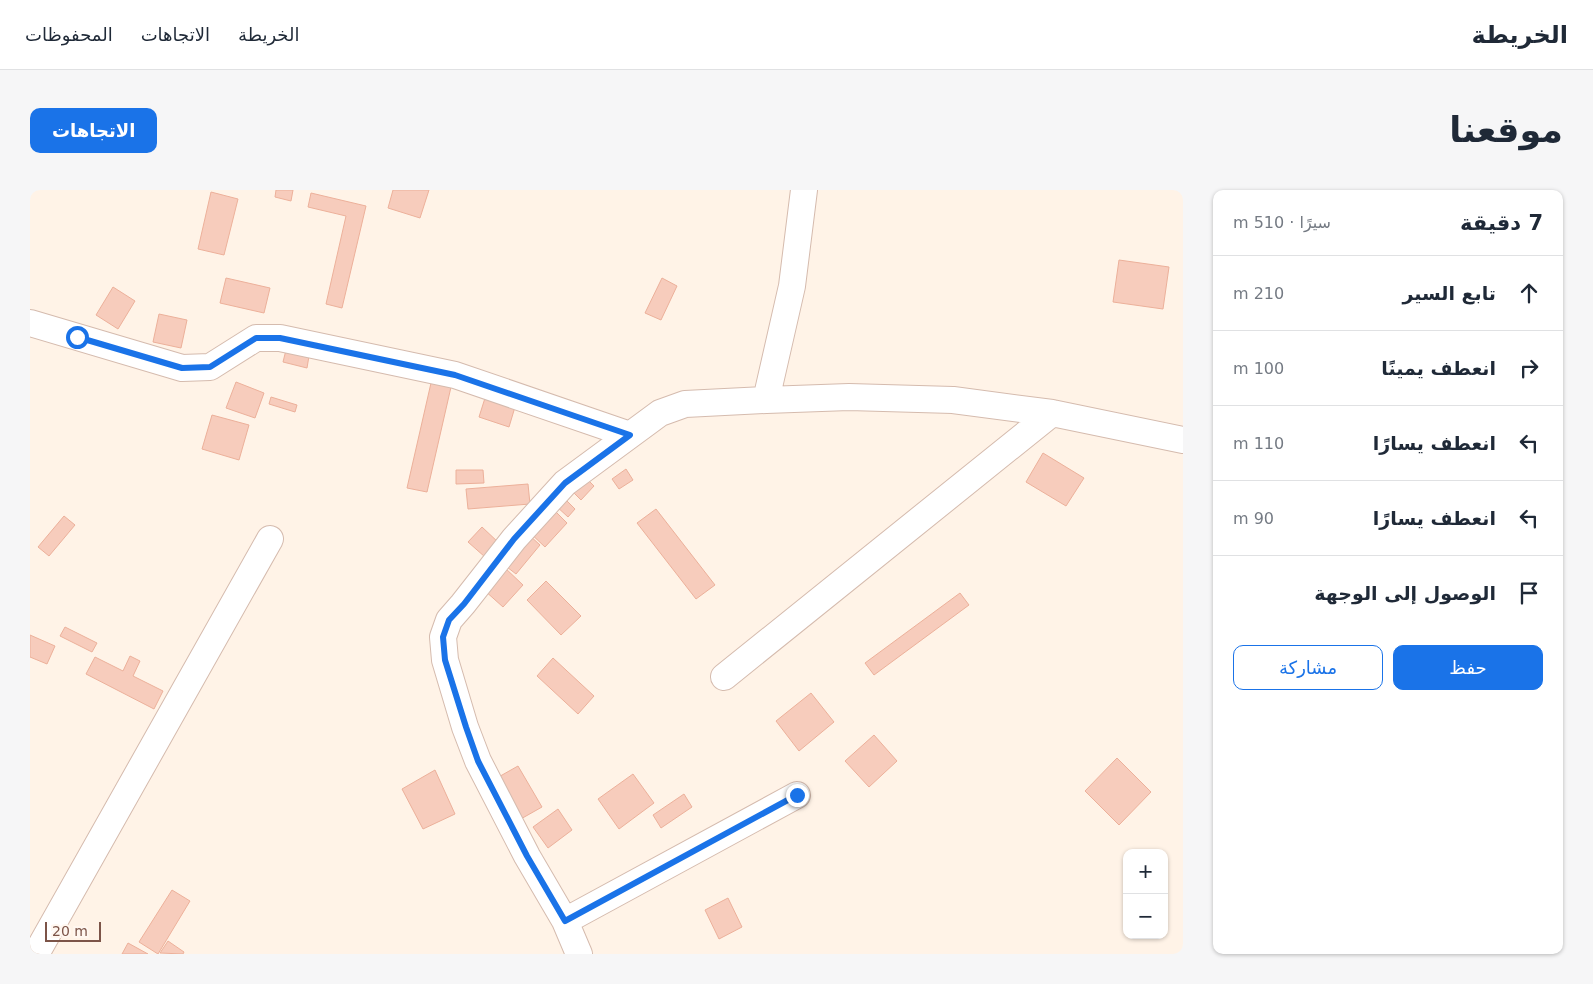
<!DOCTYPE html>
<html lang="ar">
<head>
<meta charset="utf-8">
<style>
	:root { --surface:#fff; --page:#f6f6f7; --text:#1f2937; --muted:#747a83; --line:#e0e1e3; --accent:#1a73e8 }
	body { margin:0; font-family:"DejaVu Sans",Cairo,sans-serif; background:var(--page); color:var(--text); direction:rtl }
	.controls { position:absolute; right:15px; bottom:15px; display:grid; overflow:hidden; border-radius:10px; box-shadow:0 1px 4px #0004 }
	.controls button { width:45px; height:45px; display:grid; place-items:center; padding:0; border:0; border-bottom:1px solid var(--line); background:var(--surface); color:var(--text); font:25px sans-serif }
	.scale { position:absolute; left:15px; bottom:12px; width:56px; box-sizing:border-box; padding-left:5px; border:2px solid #7c5448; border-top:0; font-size:14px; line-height:18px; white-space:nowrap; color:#7c5448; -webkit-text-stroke:4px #fff7f0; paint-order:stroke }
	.stop { position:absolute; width:15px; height:15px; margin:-11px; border:4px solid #1a73e8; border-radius:50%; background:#fff }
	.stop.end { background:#1a73e8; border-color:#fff; box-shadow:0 1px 5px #0008 }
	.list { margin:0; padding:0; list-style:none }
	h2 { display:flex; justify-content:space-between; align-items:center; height:65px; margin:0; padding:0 20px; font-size:21px }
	h2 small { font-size:16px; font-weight:400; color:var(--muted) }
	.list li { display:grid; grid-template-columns:32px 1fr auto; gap:15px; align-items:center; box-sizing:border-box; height:75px; padding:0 20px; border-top:1px solid var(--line) }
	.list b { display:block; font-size:19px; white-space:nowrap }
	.list em { font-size:16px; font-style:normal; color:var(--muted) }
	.actions { display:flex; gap:10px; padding:15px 20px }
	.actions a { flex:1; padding:11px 0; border:1px solid var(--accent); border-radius:10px; text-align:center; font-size:18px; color:var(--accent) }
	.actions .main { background:var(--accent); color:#fff }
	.icon { flex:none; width:28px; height:28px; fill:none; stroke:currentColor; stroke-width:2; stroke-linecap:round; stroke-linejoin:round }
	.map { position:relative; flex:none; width:1153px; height:764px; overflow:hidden; direction:ltr; border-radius:10px }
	header { display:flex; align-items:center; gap:30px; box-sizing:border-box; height:70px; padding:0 25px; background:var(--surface); border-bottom:1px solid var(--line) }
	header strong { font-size:24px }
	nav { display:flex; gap:28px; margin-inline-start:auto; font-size:18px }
	.intro { display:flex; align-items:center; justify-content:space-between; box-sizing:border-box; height:120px; padding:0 30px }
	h1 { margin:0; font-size:35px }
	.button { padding:12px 22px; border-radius:10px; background:var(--accent); color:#fff; font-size:18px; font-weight:700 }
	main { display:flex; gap:30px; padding:0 30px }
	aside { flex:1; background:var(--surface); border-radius:10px; box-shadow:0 1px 4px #0004 }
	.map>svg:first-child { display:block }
</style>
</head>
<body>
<header>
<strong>الخريطة</strong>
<nav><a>الخريطة</a><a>الاتجاهات</a><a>المحفوظات</a></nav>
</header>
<div class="intro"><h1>موقعنا</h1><a class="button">الاتجاهات</a></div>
<main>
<aside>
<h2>7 دقيقة<small>سيرًا · 510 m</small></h2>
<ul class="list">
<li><svg class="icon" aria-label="ahead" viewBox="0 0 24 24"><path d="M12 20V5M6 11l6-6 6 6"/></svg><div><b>تابع السير</b></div><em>210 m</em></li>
<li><svg class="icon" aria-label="right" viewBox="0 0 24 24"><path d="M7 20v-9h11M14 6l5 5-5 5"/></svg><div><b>انعطف يمينًا</b></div><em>100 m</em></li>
<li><svg class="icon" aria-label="left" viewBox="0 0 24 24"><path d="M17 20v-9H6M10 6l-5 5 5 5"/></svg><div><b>انعطف يسارًا</b></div><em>110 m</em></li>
<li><svg class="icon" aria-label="left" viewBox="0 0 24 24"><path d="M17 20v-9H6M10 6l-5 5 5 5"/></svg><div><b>انعطف يسارًا</b></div><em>90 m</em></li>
<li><svg class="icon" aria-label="arrive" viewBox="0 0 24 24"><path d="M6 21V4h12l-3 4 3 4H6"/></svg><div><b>الوصول إلى الوجهة</b></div></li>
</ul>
<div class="actions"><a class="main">حفظ</a><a>مشاركة</a></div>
</aside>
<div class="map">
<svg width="1153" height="764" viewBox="0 0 1153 764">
	<rect width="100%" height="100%" fill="#fff3e7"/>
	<path fill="#f7ccbc" stroke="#ecb09a" d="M246 0H263L261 11 245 7Z
		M363 0H399L390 28 358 18Z
		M181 2 208 9 194 65 168 59Z
		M281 3 336 16 312 118 296 114 316 26 278 17Z
		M1089 70 1139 77 1133 119 1083 112Z
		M196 88 240 98 234 123 190 113Z
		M632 88 647 96 631 130 615 123Z
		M83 97 105 111 88 139 66 125Z
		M129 124 157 130 151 158 123 152Z
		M256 160 279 166 277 178 253 172Z
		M206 192 234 203 225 228 196 218Z
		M401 193 421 197 397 302 377 298Z
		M241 207 267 215 265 222 239 214Z
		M455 208 485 217 479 237 449 227Z
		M182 225 219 235 209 270 172 259Z
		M1013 263 1054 288 1036 316 996 292Z
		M596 279 603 290 589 299 582 289Z
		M426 280H453L454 293 426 294Z
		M552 284 564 296 551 310 539 298Z
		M498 294 500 314 438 319 436 299Z
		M533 307 545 319 538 327 525 315Z
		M521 317 537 333 515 357 498 341Z
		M626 319 685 395 666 409 607 333Z
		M34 326 45 335 19 366 8 357Z
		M452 337 469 353 455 367 438 352Z
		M498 344 510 355 486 384 473 374Z
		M474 377 493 395 473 417 454 400Z
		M516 391 551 426 531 445 497 410Z
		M930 403 939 415 844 485 835 473Z
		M35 437 67 453 62 462 30 446Z
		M0 445 25 456 17 474 0 467Z
		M100 466 110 471 103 486 133 501 124 519 56 484 65 467 93 481Z
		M523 468 564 506 548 524 507 486Z
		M781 503 804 532 769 561 746 531Z
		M844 545 867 571 839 597 815 571Z
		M1087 568 1121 602 1089 635 1055 601Z
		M488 576 512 617 489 630 465 589Z
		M405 580 425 624 393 639 372 599Z
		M603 584 624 613 589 639 568 609Z
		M654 604 662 617 631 638 623 625Z
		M528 619 542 640 518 658 503 637Z
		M142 700 160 711 128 764 109 752Z
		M698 708 712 737 689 749 675 720Z
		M138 751 154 762 153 764 130 763Z
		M98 753 118 764H92Z"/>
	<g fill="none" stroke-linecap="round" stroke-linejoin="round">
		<g stroke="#d5bbae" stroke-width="28">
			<path id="minor" d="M0 133 152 178 180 177 226 148H250L425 185 600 245
				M736 210 762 96 774 0
				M694 487 1022 223
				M535 731 767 605
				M6 764 240 349
				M549 764 535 731 497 666 448 571 435 537 415 470 413 447 419 430 433 414 484 349 535 293 630 223 655 214 736 210 819 207 923 210 1022 223 1153 250"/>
		</g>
		<use href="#minor" stroke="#fff" stroke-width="26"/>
	</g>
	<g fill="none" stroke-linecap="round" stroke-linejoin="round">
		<path stroke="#1a73e8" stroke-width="6" d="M47 147 152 178 180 177 226 148H250L425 185 600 245 535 293 484 349 434 414 419 430 413 447 415 470 436 537 448 571 497 666 535 731 767 605"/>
	</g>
</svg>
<div class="controls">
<button>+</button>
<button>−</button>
</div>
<div class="scale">20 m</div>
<div class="stop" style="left:47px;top:147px"></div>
<div class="stop end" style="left:767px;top:605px"></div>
</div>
</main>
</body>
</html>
